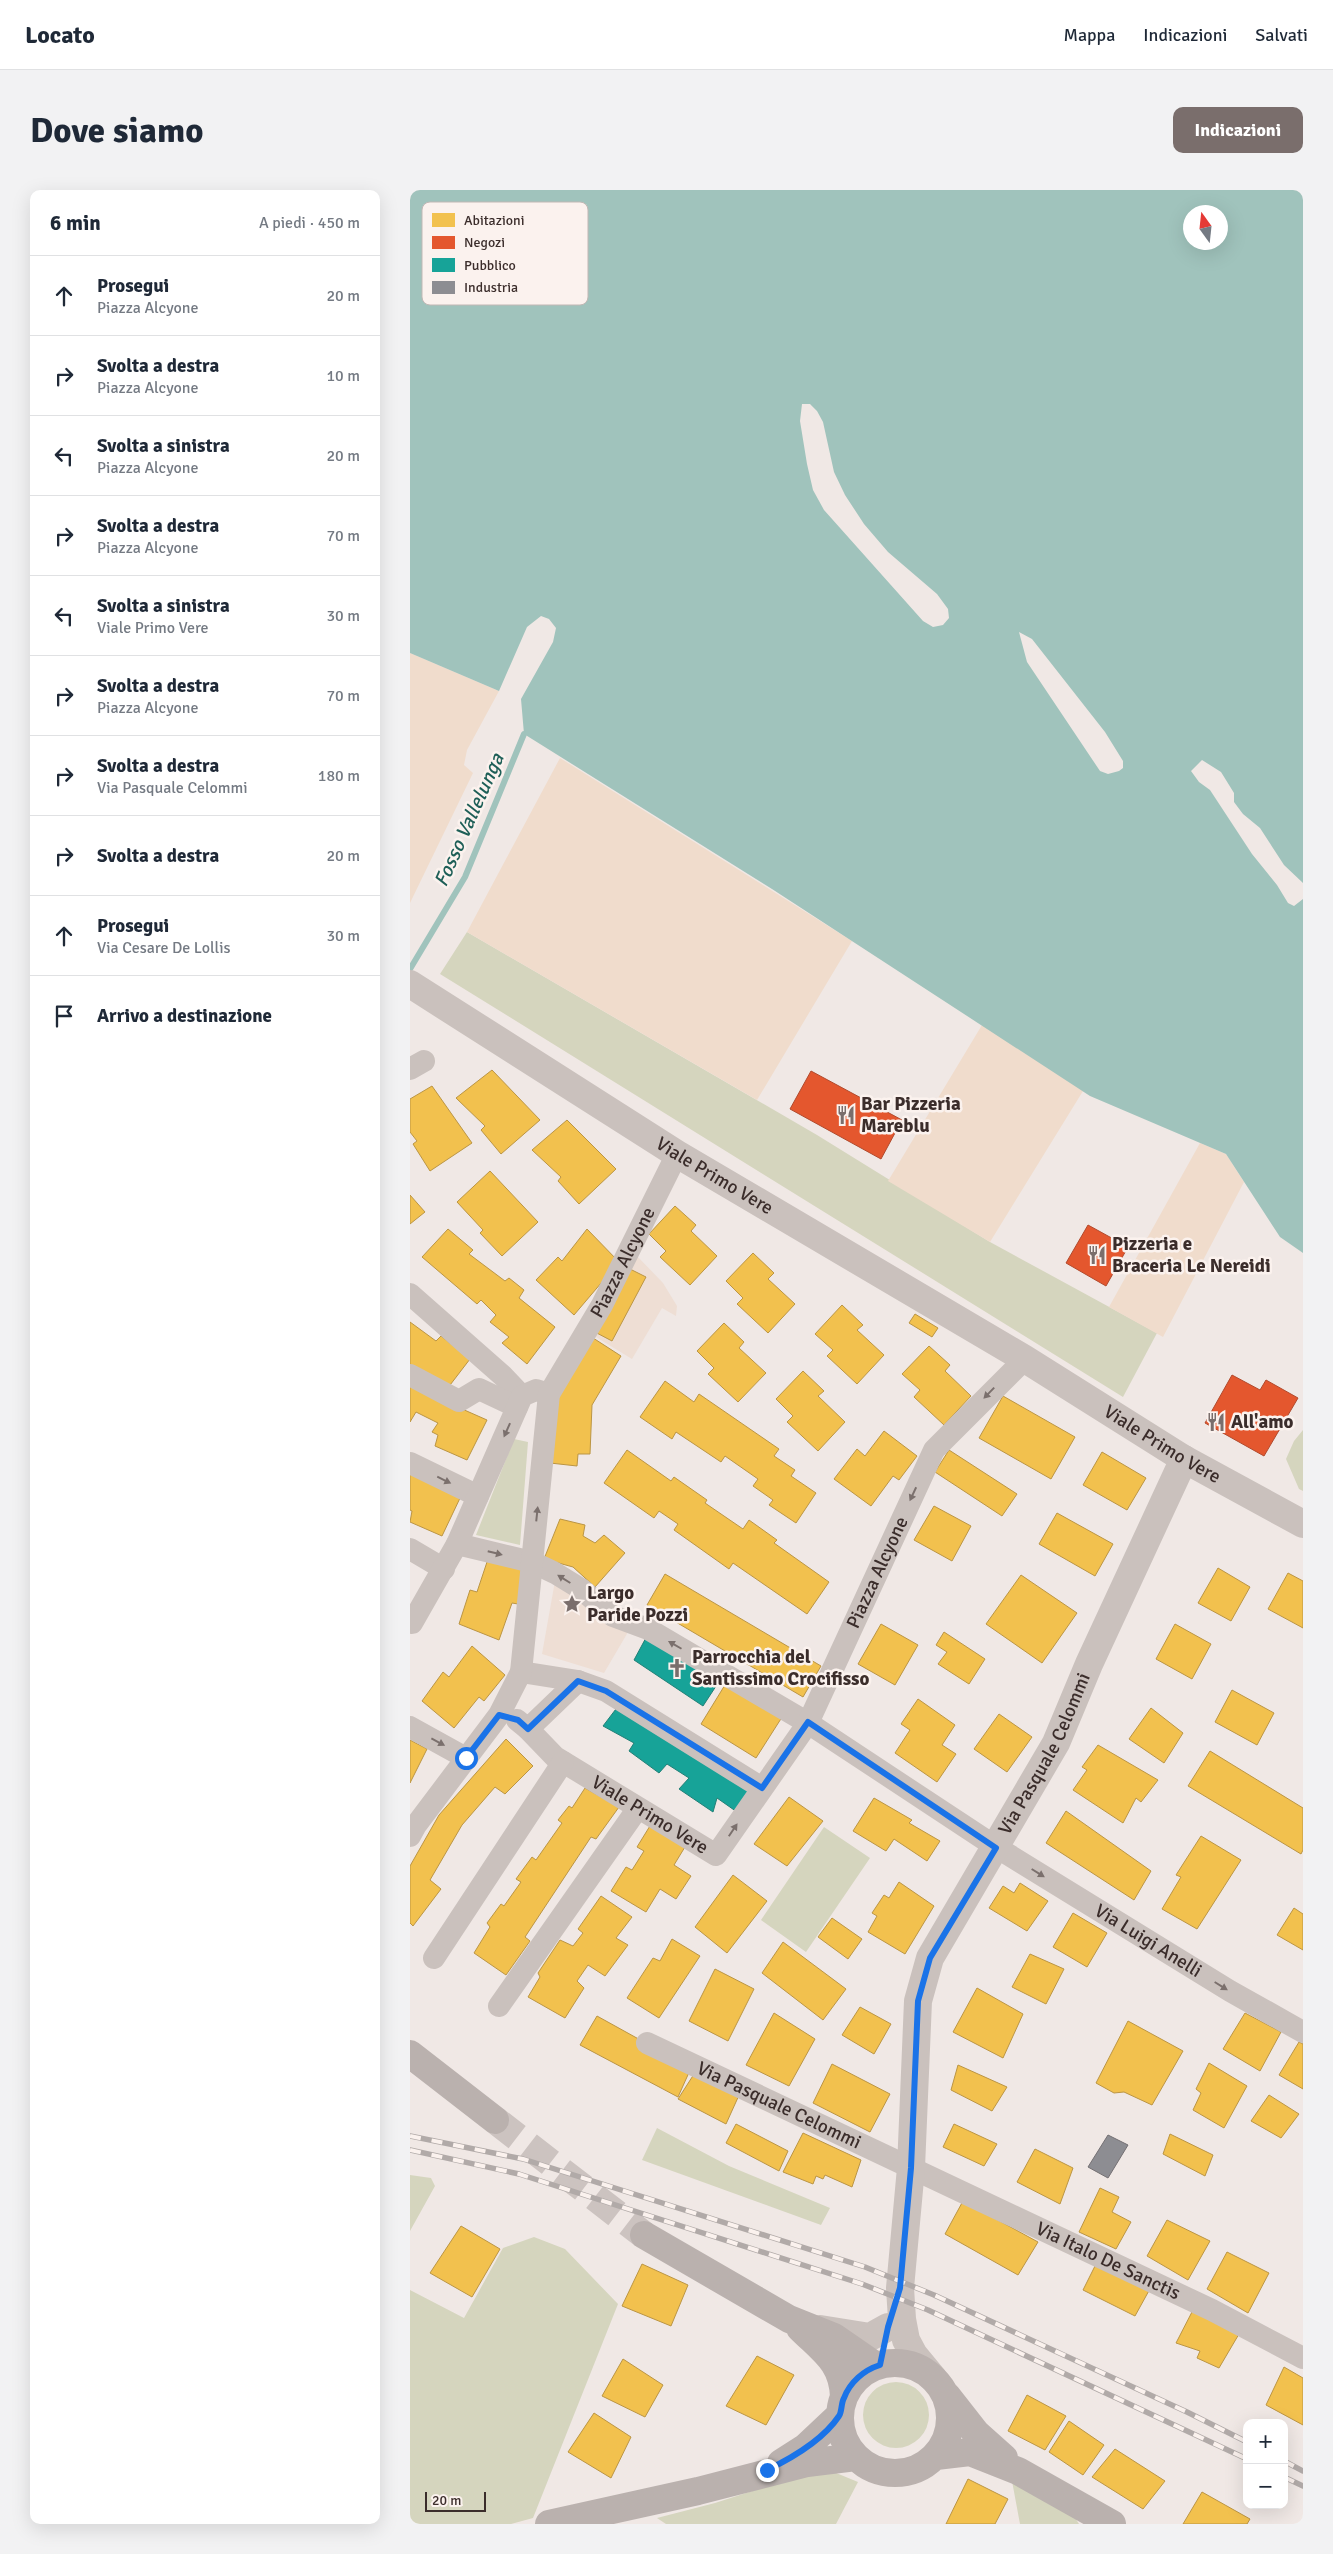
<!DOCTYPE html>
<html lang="it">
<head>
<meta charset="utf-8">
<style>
	:root { --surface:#fff; --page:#f2f2f3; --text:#1f2937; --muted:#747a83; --line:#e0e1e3; --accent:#7a6e6c }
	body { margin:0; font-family:Signika,sans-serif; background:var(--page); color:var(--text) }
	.controls { position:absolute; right:15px; bottom:15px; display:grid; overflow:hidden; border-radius:10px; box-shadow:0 5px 20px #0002 }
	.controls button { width:45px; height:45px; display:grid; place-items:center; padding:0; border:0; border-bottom:1px solid var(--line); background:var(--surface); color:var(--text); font:25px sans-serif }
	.compass { position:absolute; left:773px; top:15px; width:45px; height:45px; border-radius:50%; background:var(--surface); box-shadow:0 5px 20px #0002; rotate:345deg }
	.scale { position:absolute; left:15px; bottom:12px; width:61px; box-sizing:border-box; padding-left:5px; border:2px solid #3b2d2b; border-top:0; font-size:14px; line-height:18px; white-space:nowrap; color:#3b2d2b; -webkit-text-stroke:4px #fbf2ee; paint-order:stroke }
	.stop { position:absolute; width:15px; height:15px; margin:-11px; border:4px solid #1a73e8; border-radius:50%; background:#fff }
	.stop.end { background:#1a73e8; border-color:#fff; box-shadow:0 1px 5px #0008 }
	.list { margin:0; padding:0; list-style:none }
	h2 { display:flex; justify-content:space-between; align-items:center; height:65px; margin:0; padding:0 20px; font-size:21px }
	h2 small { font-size:16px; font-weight:400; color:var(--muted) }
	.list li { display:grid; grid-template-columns:32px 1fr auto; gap:15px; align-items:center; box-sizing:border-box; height:80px; padding:0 20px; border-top:1px solid var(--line) }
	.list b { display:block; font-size:19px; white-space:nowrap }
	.list p { margin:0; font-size:16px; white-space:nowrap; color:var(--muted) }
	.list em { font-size:16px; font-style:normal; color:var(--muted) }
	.icon { flex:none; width:28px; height:28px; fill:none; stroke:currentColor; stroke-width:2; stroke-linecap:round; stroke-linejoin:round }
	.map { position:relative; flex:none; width:893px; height:2334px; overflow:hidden; border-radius:10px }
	header { display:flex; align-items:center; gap:30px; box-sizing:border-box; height:70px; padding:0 25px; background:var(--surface); border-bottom:1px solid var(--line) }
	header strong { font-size:24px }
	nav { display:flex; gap:28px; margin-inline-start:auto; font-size:18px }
	.intro { display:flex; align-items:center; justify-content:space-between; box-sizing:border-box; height:120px; padding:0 30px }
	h1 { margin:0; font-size:35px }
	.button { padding:12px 22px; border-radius:10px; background:var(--accent); color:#fff; font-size:18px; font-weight:700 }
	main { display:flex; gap:30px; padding:0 30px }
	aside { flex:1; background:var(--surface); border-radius:10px; box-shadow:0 5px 20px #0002 }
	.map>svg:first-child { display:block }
</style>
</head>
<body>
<header>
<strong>Locato</strong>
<nav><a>Mappa</a><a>Indicazioni</a><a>Salvati</a></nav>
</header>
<div class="intro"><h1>Dove siamo</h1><a class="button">Indicazioni</a></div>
<main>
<aside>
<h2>6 min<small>A piedi · 450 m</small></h2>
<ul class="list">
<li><svg class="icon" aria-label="ahead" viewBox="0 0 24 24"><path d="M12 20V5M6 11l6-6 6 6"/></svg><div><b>Prosegui</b><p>Piazza Alcyone</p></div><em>20 m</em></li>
<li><svg class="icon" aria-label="right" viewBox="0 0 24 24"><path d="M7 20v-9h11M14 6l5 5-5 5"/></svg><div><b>Svolta a destra</b><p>Piazza Alcyone</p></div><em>10 m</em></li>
<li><svg class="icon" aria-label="left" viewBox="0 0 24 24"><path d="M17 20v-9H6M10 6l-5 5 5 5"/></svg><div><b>Svolta a sinistra</b><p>Piazza Alcyone</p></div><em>20 m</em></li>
<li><svg class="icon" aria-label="right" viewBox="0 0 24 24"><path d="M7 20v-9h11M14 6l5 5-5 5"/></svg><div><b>Svolta a destra</b><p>Piazza Alcyone</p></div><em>70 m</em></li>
<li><svg class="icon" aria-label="left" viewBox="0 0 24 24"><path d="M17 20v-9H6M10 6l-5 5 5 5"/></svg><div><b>Svolta a sinistra</b><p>Viale Primo Vere</p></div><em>30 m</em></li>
<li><svg class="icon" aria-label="right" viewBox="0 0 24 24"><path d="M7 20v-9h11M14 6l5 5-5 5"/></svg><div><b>Svolta a destra</b><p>Piazza Alcyone</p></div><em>70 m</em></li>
<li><svg class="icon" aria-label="right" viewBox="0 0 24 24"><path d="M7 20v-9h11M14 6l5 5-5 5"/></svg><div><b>Svolta a destra</b><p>Via Pasquale Celommi</p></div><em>180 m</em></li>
<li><svg class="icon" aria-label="right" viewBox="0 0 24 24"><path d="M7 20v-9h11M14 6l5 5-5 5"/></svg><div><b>Svolta a destra</b></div><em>20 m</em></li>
<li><svg class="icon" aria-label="ahead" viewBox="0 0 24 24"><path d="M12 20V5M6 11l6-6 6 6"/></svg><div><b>Prosegui</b><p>Via Cesare De Lollis</p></div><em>30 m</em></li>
<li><svg class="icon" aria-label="arrive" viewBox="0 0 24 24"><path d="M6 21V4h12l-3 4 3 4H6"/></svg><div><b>Arrivo a destinazione</b></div></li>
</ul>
</aside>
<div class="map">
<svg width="893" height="2334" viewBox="0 0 893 2334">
	<rect width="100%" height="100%" fill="#f0e8e5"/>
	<path fill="#d5d5be" d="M57 742 407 945 580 1052 747 1143 713 1207 30 784Z
		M893 1240V1301L889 1299 876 1269 884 1251Z
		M104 1249 118 1252 110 1355 66 1345Z
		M414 1637 460 1668 396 1762 351 1730Z
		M247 1938 319 1976 420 2018 411 2035 232 1970Z
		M0 1985 21 1988 25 1996 0 2041Z
		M124 2047 155 2059 208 2114 123 2328 101 2334H0V2100L54 2128 93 2058Z
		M453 2225a33 33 0 1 1 66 0a33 33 0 1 1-66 0Z
		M414 2278 448 2292 426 2334H256L247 2328 305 2313Z
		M602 2291 664 2326 669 2334H610Z"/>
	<path fill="#f0dccc" d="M0 463 89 501 57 560 54 575 63 583 0 713Z
		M150 568 442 751 347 910 57 742Z
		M572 835 673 901 580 1052 478 991Z
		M790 953 816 964 834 992 753 1147 699 1117Z"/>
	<path fill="#eeded4" d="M225 1064 253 1093 267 1116 266 1126 252 1118 222 1169 181 1144Z
		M145 1391 221 1437 194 1483 132 1464Z"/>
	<path fill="#a0c3bc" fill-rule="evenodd" d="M0 0H893V1063L870 1047 816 964 680 906 362 699 114 544 111 509 143 452 146 438 139 429 131 426 117 437 89 501 0 463ZM781 22H811V52H781Z"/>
	<path fill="#f0e8e5" d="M392 214H400L407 221 413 232 424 282 435 305 454 334 478 362 527 404 538 419 539 428 533 435 523 437 513 431 414 320 403 300 397 274 390 231Z
		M609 442 622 449 695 542 713 571V578L709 581 698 584 690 581 617 472Z
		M792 570 811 582 824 603V612L833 624 850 638 874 675 893 693V709L884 716 878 713 867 695 842 664 800 600 789 592 781 581Z"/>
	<path fill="#f2c14e" stroke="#bb9544" d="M82 880 130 930 91 964 71 940 75 936 46 908Z
		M22 896 62 953 20 981 3 954 7 951 0 942V909Z
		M157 930 206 979 169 1014 148 991 151 987 122 960Z
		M80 981 128 1032 92 1066 70 1043 73 1040 47 1012Z
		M0 1005 15 1022 0 1034Z
		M265 1016 286 1035 281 1041 307 1066 280 1095 250 1067 256 1061 239 1044Z
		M38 1039 63 1060 59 1064 95 1091 99 1088 114 1100 109 1108 145 1137 117 1174 92 1153 99 1147 80 1132 86 1125 71 1110 67 1114 12 1067Z
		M177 1039 209 1072 164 1125 126 1090 148 1067 152 1071Z
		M343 1063 364 1083 358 1089 385 1114 358 1143 327 1114 333 1108 316 1091Z
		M216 1077 236 1087 202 1151 183 1141Z
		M432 1115 453 1135 447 1140 474 1165 447 1194 417 1166 423 1160 405 1144Z
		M505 1124 528 1138 522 1147 499 1133Z
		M0 1132 26 1151 31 1146 60 1169 37 1199 0 1179Z
		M314 1133 334 1152 329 1158 356 1183 328 1212 298 1184 304 1178 287 1161Z
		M180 1146 211 1166 182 1215 180 1264H168L167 1276 140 1273 148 1202Z
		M519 1156 540 1175 535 1181 561 1206 534 1235 504 1207 510 1200 492 1184Z
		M393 1181 414 1201 408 1206 435 1232 408 1261 377 1232 383 1226 366 1209Z
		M255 1191 284 1212 289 1204 369 1259 364 1266 385 1280 381 1286 406 1303 386 1333 359 1315 363 1310 343 1296 348 1289 315 1266 311 1272 266 1242 262 1249 230 1227Z
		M0 1196 77 1230 57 1270 25 1256 28 1245 22 1242 28 1233 6 1222 0 1232Z
		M593 1206 665 1247 641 1289 569 1248Z
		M474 1241 507 1266 489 1290 483 1286 461 1316 424 1289 447 1259 455 1266Z
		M217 1260 261 1291 264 1287 297 1310 295 1313 333 1339 339 1330 367 1350 364 1353 419 1392 397 1424 323 1373 319 1379 264 1340 268 1334 249 1321 244 1328 194 1293Z
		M539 1260 607 1304 592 1326 525 1282Z
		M692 1262 736 1288 717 1320 673 1295Z
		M0 1280 51 1306 32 1346 0 1332 2 1321 0 1320Z
		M524 1316 561 1336 542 1371 504 1350Z
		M647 1323 703 1354 685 1386 629 1354Z
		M150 1329 175 1335 173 1346 185 1353 194 1345 215 1363 185 1397 163 1377 134 1369Z
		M79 1366 120 1383 108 1414 102 1413 89 1450 49 1434 60 1400 67 1402Z
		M808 1378 840 1397 821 1431 788 1413Z
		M878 1383 893 1391V1438L858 1419Z
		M255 1384 411 1476 393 1507 237 1415Z
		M611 1385 667 1423 632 1473 576 1434Z
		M471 1434 508 1455 485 1495 448 1474Z
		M765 1434 801 1454 782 1489 746 1469Z
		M534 1442 575 1469 559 1494 528 1474 537 1462 526 1455Z
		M62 1456 95 1485 74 1511 69 1507 44 1538 12 1511 33 1482 39 1487Z
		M318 1490 374 1524 346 1568 291 1534Z
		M822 1500 864 1523 847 1555 805 1532Z
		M508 1509 545 1535 532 1555 546 1564 527 1592 485 1563 500 1540 491 1534Z
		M741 1518 773 1543 754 1573 719 1549Z
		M589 1524 622 1547 597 1582 564 1559Z
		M96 1549 123 1576 95 1604 85 1597 52 1635 20 1690 31 1699 3 1736 0 1733V1676L29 1625Z
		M0 1550 17 1559 0 1593Z
		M688 1555 748 1590 731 1612 726 1608 713 1633 663 1600 677 1580 672 1577Z
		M800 1561 893 1618V1660L891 1664 778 1596Z
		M175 1598 209 1617 186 1649 181 1647 115 1747 120 1751 96 1785 64 1763 80 1737 77 1733 91 1714 94 1716 111 1692 106 1689 122 1667 126 1670 152 1633 148 1630 159 1616 162 1618Z
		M379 1607 413 1631 377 1676 344 1654Z
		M464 1608 502 1630 499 1633 530 1651 517 1671 484 1649 476 1661 443 1641Z
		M656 1621 741 1681 724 1710 636 1653Z
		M243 1631 278 1652 264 1675 281 1686 266 1709 250 1699 236 1722 201 1701 216 1677 222 1680 234 1661 227 1657Z
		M791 1646 831 1670 787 1739 752 1719 771 1687 766 1685Z
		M323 1685 357 1711 317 1763 285 1737Z
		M489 1692 524 1716 495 1764 458 1742 467 1726 462 1723 474 1705 479 1708Z
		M610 1693 638 1711 617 1741 579 1718 593 1696 604 1703Z
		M191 1706 222 1727 206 1748 218 1755 195 1786 178 1775 167 1791 174 1798 155 1828 118 1807 130 1787 128 1783 150 1750 163 1756 173 1743 168 1739Z
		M884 1718 893 1724V1760L867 1745Z
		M663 1723 697 1743 677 1777 643 1757Z
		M422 1728 452 1749 438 1769 408 1747Z
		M262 1749 290 1766 249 1828 217 1808 243 1768 250 1771Z
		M373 1752 436 1799 413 1830 352 1783Z
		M620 1764 654 1779 636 1814 602 1797Z
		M305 1779 344 1799 318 1851 279 1831Z
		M567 1798 613 1824 593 1868 543 1842Z
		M450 1817 481 1834 464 1864 432 1845Z
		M364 1823 405 1849 379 1896 336 1875Z
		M835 1823 871 1842 850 1881 813 1859Z
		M187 1826 281 1878 268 1907 170 1855Z
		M718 1831 773 1861 742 1915 714 1902 704 1903 686 1893Z
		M889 1852 893 1854V1899L869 1885Z
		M799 1873 837 1896 814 1938 783 1920 791 1903 786 1899Z
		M422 1874 480 1904 460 1942 403 1913Z
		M548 1875 597 1897 582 1921 541 1900Z
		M286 1881 330 1903 316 1934 268 1909Z
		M859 1905 889 1924 871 1948 841 1931Z
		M326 1934 378 1961 369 1981 316 1953Z
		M544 1934 587 1954 574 1976 533 1957Z
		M393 1943 451 1970 442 1997 415 1985 413 1989 406 1986 403 1994 373 1982Z
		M760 1944 803 1965 795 1986 753 1964Z
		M625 1959 663 1978 650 2014 607 1992Z
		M690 1998 709 2007 702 2022 721 2032 706 2059 669 2042Z
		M553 2011 628 2052 608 2085 535 2044Z
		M757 2030 800 2051 778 2090 737 2066Z
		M51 2036 90 2059 62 2107 20 2083Z
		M817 2062 859 2083 838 2123 797 2099Z
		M688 2070 741 2097 725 2126 673 2100Z
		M232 2074 278 2095 261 2136 212 2116Z
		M783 2120 829 2144 809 2178 787 2168 790 2161 766 2153Z
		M347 2166 384 2185 356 2235 316 2216Z
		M213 2169 253 2195 235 2227 192 2206Z
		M874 2177 893 2188V2235L856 2215Z
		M617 2205 656 2226 635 2260 598 2241Z
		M184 2223 221 2247 201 2288 158 2262Z
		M659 2231 694 2255 673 2285 639 2262Z
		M705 2259 755 2291 733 2319 682 2287Z
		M558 2289 598 2309 585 2334H536Z
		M792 2302 840 2329 837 2334H773Z"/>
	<path fill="#e4572e" stroke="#b14a2d" d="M401 881 492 930 471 969 380 919Z
		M678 1035 718 1057 696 1096 656 1073Z
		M822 1185 850 1200 856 1190 888 1208 854 1266 795 1233Z"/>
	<path fill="#17a398" stroke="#228077" d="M238 1444 312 1487 293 1516 224 1470Z
		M209 1515 339 1601 327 1622 307 1608 303 1622 269 1599 279 1588 257 1574 249 1583 219 1561 224 1553 193 1536Z"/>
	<path fill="#8d8d92" stroke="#747073" d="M698 1945 718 1955 698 1988 678 1977Z"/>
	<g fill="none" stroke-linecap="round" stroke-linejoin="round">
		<path stroke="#a0c3bc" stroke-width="6" d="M0 779 55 687 114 544"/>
		<path stroke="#ccc3c0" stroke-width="28" stroke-dasharray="28 14" stroke-linecap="butt" d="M85 1930 234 2045"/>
		<g stroke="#cac1bd" stroke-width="22">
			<path d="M0 879 14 871"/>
			<path d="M0 1104 93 1186 112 1206"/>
			<path d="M0 1185 49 1211 69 1199 107 1217"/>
			<path d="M0 1273 68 1306"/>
			<path id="s1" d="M47 1354 122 1372 145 1383 171 1399 203 1426 238 1439 398 1533 586 1657 820 1801 893 1842"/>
			<path d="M0 1359 34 1379"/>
			<path d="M2 1433 47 1354 112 1206 126 1200 139 1204"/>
			<path d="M168 1491 196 1501 352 1598"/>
			<path d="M107 1530 118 1539 168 1491 111 1482"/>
			<path d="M0 1537 56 1568"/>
			<path id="s2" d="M118 1539 145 1567 306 1665 398 1533 524 1260 615 1169"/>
			<path id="s3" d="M0 1646 6 1635 89 1525 111 1482 139 1204 192 1115 267 964"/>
			<path d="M24 1768 153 1572"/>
			<path d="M89 1816 228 1618"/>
			<path id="s4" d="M237 1853 802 2120 893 2168"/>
		</g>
		<g stroke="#cac1bd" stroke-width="28">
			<path id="s5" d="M0 794 267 964 615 1169 774 1269 893 1334"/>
			<path d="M410 2139 460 2147 478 2137"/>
			<path id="s6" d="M523 2188 504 2165 496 2150 492 2129 490 2098 501 1978 508 1811 520 1768 646 1553 679 1474 774 1269"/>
		</g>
		<path stroke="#bab1ae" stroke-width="28" d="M0 1864 85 1930
			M234 2045 379 2129 424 2147 466 2176
			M390 2138C413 2161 433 2172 434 2207
			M430 2228a55 55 0 1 1 110 0a55 55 0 1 1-110 0Z
			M537 2206 566 2243 594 2268
			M526 2266 560 2262 608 2281 702 2334
			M371 2273 396 2257 430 2225
			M139 2334 288 2301 397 2273 446 2267"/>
		<g stroke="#b1aaa8" stroke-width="5.5">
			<path id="rail" d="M0 1946 113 1969 455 2077 524 2105 777 2222 837 2252
				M0 1960 109 1984 452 2094 518 2120 837 2269
				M874 2271 893 2281
				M874 2287 893 2296"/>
		</g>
		<use href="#rail" stroke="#fbf2ee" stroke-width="4" stroke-dasharray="11" stroke-linecap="butt"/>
	</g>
	<defs><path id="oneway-solid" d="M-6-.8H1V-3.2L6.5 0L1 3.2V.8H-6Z" transform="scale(1.25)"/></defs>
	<g fill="#7b706d">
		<use href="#oneway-solid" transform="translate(579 1203) rotate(134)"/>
		<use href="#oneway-solid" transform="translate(97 1240) rotate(114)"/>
		<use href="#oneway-solid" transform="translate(34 1290) rotate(26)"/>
		<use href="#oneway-solid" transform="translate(503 1304) rotate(115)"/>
		<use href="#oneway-solid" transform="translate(127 1324) rotate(-84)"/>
		<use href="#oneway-solid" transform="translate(85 1363) rotate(14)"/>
		<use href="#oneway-solid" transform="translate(154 1389) rotate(-148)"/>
		<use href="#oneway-solid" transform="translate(265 1455) rotate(-150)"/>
		<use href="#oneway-solid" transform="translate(28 1552) rotate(28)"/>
		<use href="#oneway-solid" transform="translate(323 1640) rotate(-56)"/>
		<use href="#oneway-solid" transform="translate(628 1683) rotate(32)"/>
		<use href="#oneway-solid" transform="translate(811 1796) rotate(32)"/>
	</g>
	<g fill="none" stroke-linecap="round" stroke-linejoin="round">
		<path stroke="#1a73e8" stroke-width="6" d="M56 1568 89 1525 108 1530 118 1539 168 1491 196 1501 352 1598 398 1532 586 1658 520 1768 508 1811 501 1978 490 2098 478 2137 470 2175C454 2180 440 2192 434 2208 431 2213 432 2222 429 2226 413 2250 382 2268 357 2280"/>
	</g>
	<defs>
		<g id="restaurant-bare" transform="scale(1.5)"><path d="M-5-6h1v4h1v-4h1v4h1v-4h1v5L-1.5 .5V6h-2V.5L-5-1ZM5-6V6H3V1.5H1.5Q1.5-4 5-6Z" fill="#7a6e6c" stroke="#fbf2ee" stroke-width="2.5" paint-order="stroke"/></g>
		<g id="sight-bare" transform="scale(1.5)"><path d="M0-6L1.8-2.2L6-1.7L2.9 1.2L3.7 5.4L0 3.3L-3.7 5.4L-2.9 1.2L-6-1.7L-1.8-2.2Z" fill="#7a6e6c" stroke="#fbf2ee" stroke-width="2.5" paint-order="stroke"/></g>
		<g id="church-bare" transform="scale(1.5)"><path d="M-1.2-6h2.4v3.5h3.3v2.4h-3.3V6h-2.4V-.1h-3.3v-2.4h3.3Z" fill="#7a6e6c" stroke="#fbf2ee" stroke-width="2.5" paint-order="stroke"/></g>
	</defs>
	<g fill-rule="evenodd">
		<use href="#restaurant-bare" x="436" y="925"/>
		<use href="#restaurant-bare" x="687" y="1065"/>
		<use href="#restaurant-bare" x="806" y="1232"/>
		<use href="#sight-bare" x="162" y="1414"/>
		<use href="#church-bare" x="267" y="1478"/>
	</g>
	<g text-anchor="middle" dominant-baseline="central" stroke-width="5" stroke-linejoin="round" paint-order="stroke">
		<g font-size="19" font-weight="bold" fill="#3b2d2b" stroke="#fbf2ee" text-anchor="start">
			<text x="451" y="914">Bar Pizzeria<tspan x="451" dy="22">Mareblu</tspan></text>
			<text x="702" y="1054">Pizzeria e<tspan x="702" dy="22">Braceria Le Nereidi</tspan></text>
			<text x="821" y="1232">All'amo</text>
			<text x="177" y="1403">Largo<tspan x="177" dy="22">Paride Pozzi</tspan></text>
			<text x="282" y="1467">Parrocchia del<tspan x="282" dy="22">Santissimo Crocifisso</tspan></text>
		</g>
		<g font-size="19" fill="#3b2d2b" stroke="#fbf2ee">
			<text stroke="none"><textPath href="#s5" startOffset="360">Viale Primo Vere</textPath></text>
			<text stroke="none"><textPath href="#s3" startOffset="629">Piazza Alcyone</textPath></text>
			<text stroke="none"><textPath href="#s5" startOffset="882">Viale Primo Vere</textPath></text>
			<text stroke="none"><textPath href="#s2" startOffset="554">Piazza Alcyone</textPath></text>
			<text stroke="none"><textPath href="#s6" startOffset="666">Via Pasquale Celommi</textPath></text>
			<text stroke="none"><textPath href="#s2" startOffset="150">Viale Primo Vere</textPath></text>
			<text stroke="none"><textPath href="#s1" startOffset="802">Via Luigi Anelli</textPath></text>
			<text stroke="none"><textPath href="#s4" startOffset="146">Via Pasquale Celommi</textPath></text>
			<text stroke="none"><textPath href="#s4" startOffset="510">Via Italo De Sanctis</textPath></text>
		</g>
		<g font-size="20" font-style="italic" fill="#1e5f57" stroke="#fbf2ee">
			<text transform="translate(59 630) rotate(-66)">Fosso Vallelunga</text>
		</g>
	</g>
	<rect x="12" y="12" width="166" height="103" rx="8" fill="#fbf2ee" stroke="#c1b7b4" stroke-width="1"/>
	<rect x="22" y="23" width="23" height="14" fill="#f2c14e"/>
	<rect x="22" y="46" width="23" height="13" fill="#e4572e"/>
	<rect x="22" y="68" width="23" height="14" fill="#17a398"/>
	<rect x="22" y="91" width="23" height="13" fill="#8d8d92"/>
	<g font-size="14" fill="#3b2d2b">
		<text x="54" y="35">Abitazioni</text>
		<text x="54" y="57">Negozi</text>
		<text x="54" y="80">Pubblico</text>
		<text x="54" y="102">Industria</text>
	</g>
</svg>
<div class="controls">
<button>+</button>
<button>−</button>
</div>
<svg class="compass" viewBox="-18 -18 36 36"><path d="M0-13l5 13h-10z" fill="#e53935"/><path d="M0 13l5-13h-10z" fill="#747a83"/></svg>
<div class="scale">20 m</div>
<div class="stop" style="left:56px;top:1568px"></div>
<div class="stop end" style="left:357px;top:2280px"></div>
</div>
</main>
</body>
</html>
